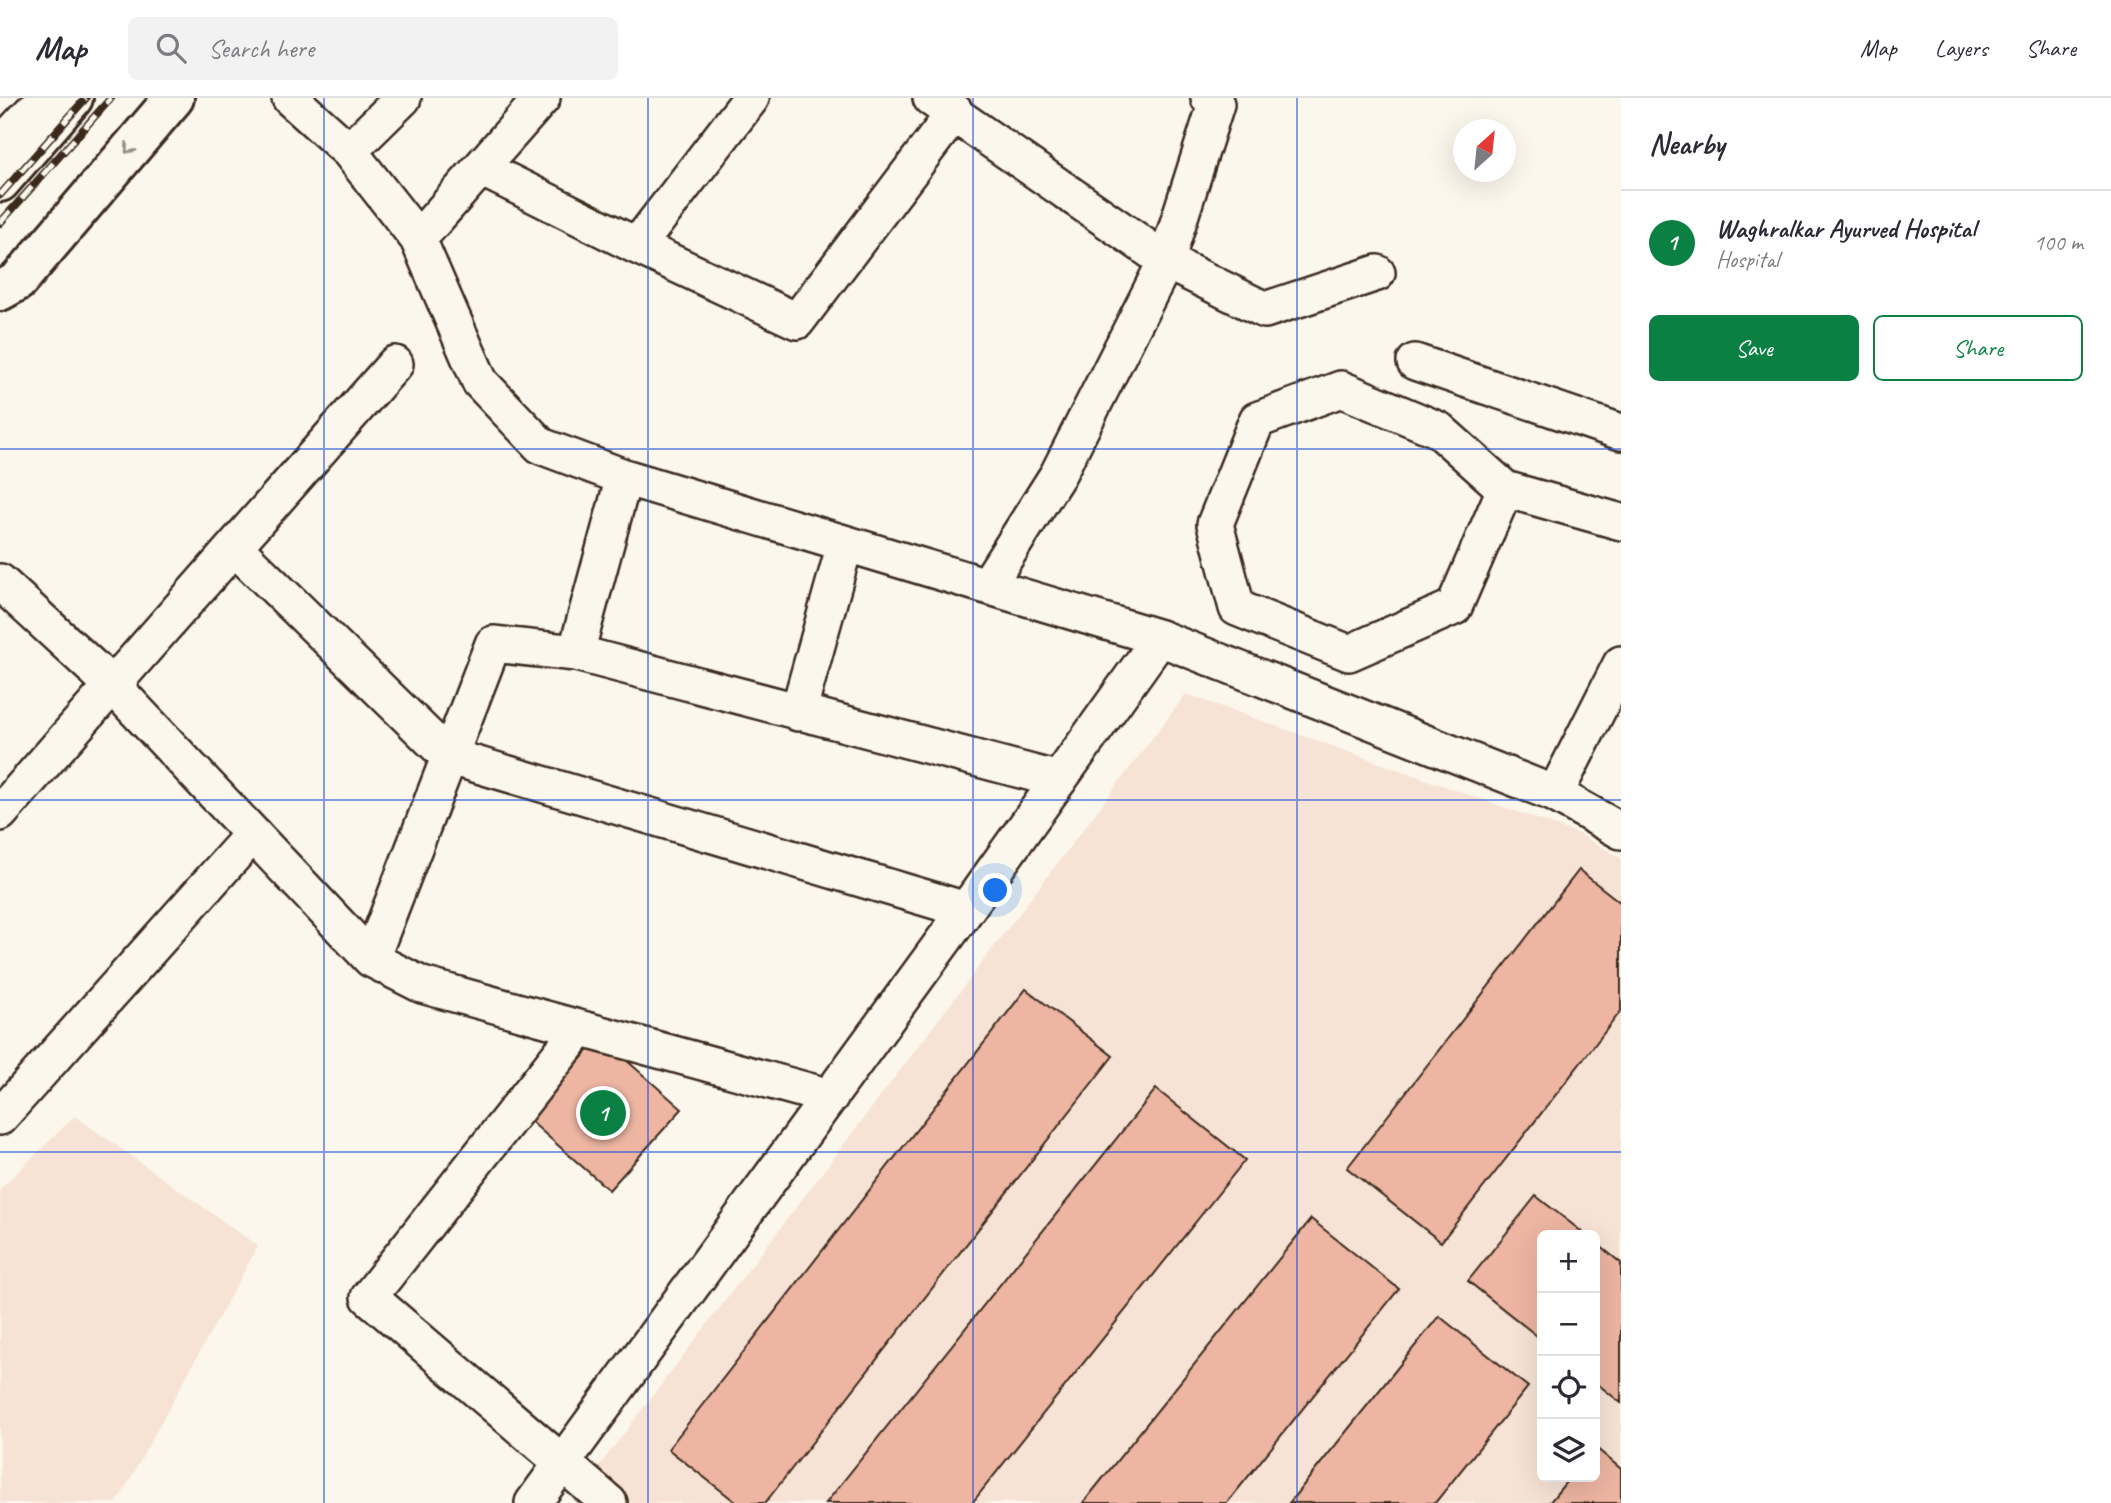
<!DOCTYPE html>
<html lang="en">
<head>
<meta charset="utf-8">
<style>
	:root { --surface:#fff; --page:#f2f2f3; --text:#2b2b33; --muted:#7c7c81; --line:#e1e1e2; --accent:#0b8043 }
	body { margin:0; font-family:Caveat,sans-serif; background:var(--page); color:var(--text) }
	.controls { position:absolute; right:21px; bottom:21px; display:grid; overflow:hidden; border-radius:10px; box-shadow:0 7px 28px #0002 }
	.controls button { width:63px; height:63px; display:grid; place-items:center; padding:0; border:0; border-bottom:2px solid var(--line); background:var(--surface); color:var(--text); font:35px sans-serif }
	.compass { position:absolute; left:1453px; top:21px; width:63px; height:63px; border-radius:50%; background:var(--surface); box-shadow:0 7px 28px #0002; rotate:27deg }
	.you { position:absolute; left:996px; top:793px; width:24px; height:24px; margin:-18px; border:5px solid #fff; border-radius:50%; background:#1a73e8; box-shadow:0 0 0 10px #1a73e833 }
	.badge { display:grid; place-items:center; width:46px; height:46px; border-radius:50%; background:var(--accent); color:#fff; font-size:23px; font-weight:700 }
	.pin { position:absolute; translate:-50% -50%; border:4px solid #fff; box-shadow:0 2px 7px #0006 }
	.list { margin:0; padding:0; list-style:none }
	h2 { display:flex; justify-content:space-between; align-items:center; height:91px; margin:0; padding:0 28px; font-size:30px }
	h2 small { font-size:23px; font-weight:400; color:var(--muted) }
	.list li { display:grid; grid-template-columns:46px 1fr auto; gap:21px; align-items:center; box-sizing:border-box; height:105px; padding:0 28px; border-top:2px solid var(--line) }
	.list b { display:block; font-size:26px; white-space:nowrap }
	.list p { margin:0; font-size:23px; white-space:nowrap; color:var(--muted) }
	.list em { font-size:23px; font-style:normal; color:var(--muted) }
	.actions { display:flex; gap:14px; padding:21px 28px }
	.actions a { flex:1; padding:16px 0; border:2px solid var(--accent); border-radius:10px; text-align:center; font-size:24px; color:var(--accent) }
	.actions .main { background:var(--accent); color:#fff }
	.icon { flex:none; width:38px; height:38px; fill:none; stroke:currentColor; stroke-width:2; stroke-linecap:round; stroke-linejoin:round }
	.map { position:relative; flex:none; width:1621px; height:1405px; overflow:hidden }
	header { display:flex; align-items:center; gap:42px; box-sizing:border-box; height:98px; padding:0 35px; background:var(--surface); border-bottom:2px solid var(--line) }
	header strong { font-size:33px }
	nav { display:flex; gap:38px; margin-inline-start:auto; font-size:24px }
	.search { width:490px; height:63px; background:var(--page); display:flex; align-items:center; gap:18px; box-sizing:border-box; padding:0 24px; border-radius:10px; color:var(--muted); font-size:26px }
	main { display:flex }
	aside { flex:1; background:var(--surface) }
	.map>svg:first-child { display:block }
</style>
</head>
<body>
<header>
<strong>Map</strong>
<div class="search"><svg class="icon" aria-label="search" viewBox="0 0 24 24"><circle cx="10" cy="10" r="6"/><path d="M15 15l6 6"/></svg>Search here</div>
<nav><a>Map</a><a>Layers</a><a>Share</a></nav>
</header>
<main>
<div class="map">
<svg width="1621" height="1405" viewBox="0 0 1621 1405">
	<rect width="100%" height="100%" fill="#fbf7ec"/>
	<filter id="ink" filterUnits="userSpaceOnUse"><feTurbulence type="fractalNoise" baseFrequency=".0143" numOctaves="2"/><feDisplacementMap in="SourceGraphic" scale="14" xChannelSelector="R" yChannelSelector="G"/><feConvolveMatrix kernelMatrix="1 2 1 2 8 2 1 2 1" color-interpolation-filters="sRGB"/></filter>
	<g filter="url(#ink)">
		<path fill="#f7e3d6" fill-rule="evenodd" d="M1186 596 1579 736 1621 760V1405H631L594 1375ZM1542 1137H1595V1379H1542Z
			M75 1018 258 1148 117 1405H0V1091Z"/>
		<path fill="#edb5a2" stroke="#3b2a1e" stroke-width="2" d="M1579 772 1621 805V913L1441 1144 1347 1070Z
			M1026 891 1113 958 765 1405H737L668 1351Z
			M600 939 682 1011 609 1092 528 1021Z
			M1156 991 1245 1062 972 1405H826Z
			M1536 1098 1586 1137H1542V1242L1468 1183Z
			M1311 1121 1399 1191 1227 1405H1083Z
			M1595 1144 1621 1165V1305L1595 1284Z
			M1439 1218 1528 1289 1435 1405H1289Z
			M1595 1349 1621 1371V1405H1549L1570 1379H1595Z"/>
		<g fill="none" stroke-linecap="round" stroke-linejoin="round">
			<g stroke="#3b2a1e" stroke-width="40">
				<path id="minor" d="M290 0 349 53
					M403 0 349 53 418 141
					M542 0 418 141 480 284 541 348 624 379 1160 540 1555 696 1621 733
					M931 0 1166 163 1058 376 987 488
					M1209 0 1216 6 1166 163 1265 212 1377 175
					M0 48 45 0
					M481 70 637 148 751 0
					M637 148 797 223 955 14
					M1415 264 1621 334
					M1505 391 1454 509 1349 555 1237 510 1215 426 1257 322 1341 291 1439 332 1505 391 1621 424
					M234 449 448 658 966 812
					M0 484 114 589 371 861 422 887 830 999
					M576 555 624 379
					M798 615 845 446
					M1555 696 1621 566
					M0 715 395 266
					M371 861 493 546 576 555 1059 682
					M580 931 369 1199 609 1405
					M0 1019 253 736
					M533 1405 966 812 1160 540"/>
			</g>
			<g stroke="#3b2a1e" stroke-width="44">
				<path id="highway" d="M0 84 73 0
					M0 193 18 183 174 0"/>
			</g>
			<use href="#minor" stroke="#fbf7ec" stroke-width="35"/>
			<use href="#highway" stroke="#fbf7ec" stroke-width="38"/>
			<g stroke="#3b2a1e" stroke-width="8">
				<path id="rail" d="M0 97 86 0
					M0 125 111 0"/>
			</g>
			<use href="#rail" stroke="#fbf7ec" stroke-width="5" stroke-dasharray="16" stroke-linecap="butt"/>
		</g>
		<defs><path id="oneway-chevron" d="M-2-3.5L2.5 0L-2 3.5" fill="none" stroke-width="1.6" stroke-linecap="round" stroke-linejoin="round" transform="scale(1.75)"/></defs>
		<use stroke="#9b9085" href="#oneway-chevron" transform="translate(129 51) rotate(131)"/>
	</g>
	<path fill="none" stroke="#1d4ed8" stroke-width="2" stroke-opacity="0.55" d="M324 0V1405M648 0V1405M973 0V1405M1297 0V1405M0 351H1621M0 702H1621M0 1054H1621"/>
</svg>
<div class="controls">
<button>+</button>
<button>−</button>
<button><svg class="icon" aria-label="locate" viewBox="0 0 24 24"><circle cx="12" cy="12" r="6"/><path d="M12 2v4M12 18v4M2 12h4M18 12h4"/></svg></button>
<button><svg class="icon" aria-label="layers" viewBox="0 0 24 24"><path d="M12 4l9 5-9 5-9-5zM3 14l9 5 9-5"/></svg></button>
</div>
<svg class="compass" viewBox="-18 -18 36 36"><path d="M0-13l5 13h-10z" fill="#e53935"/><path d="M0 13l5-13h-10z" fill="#7c7c81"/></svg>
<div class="you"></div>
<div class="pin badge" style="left:603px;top:1015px">1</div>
</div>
<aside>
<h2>Nearby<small></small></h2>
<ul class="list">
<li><span class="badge">1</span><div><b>Waghralkar Ayurved Hospital</b><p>Hospital</p></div><em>100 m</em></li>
</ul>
<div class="actions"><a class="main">Save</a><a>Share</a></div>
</aside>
</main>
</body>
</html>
